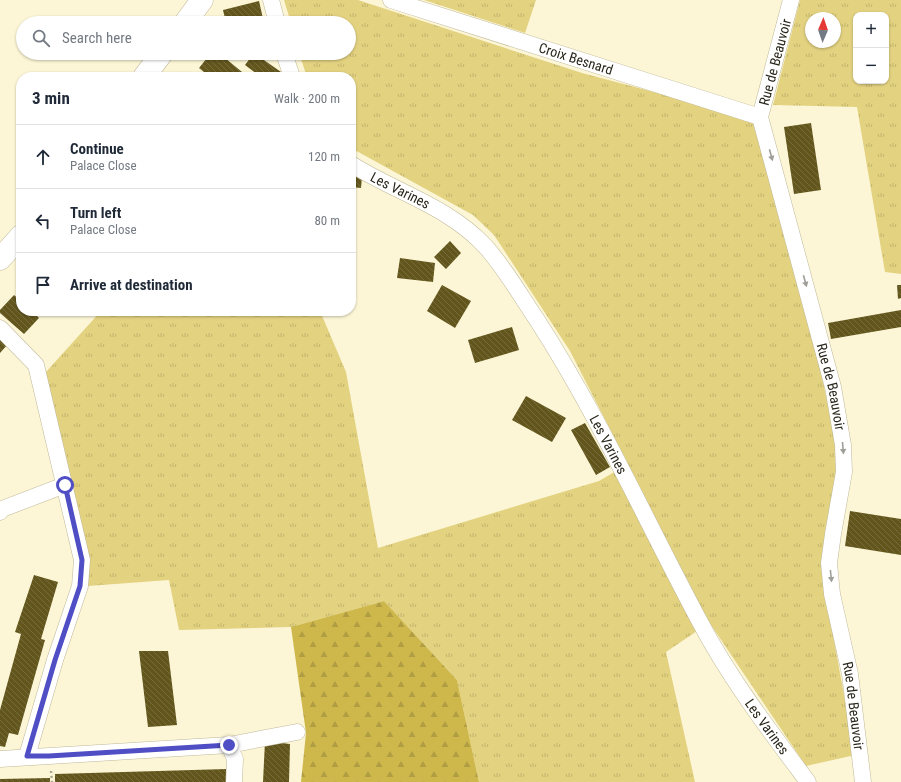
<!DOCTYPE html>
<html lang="en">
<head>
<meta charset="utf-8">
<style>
	:root { --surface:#fff; --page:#f6f6f7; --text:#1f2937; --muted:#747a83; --line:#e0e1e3 }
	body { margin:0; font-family:"Roboto Condensed",sans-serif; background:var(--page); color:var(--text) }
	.controls { position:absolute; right:12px; top:12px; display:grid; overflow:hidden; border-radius:8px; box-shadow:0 1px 3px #0004 }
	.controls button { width:36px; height:36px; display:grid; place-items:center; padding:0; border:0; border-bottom:1px solid var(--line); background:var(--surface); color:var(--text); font:20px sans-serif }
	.compass { position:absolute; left:805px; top:12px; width:36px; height:36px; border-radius:50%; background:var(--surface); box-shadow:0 1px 3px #0004; rotate:2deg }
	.stop { position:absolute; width:12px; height:12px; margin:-9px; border:3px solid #4f4ec5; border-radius:50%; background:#fff }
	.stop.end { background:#4f4ec5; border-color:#fff; box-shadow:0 1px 4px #0008 }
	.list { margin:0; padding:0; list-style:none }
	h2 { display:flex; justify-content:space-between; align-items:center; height:52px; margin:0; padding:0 16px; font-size:17px }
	h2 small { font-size:13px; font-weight:400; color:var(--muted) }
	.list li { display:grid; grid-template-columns:26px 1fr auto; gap:12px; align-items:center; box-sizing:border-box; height:64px; padding:0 16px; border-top:1px solid var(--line) }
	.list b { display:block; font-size:15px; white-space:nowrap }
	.list p { margin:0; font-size:13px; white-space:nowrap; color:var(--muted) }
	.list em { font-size:13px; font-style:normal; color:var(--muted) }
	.icon { flex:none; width:22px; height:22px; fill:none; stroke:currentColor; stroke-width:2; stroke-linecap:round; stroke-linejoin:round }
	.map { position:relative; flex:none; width:901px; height:782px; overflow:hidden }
	.search { position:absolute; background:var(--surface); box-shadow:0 1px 3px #0004; left:16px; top:16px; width:340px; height:44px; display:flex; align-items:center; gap:10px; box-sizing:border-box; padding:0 14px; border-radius:22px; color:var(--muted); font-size:15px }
	.panel { position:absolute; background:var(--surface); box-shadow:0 1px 3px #0004; left:16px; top:72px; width:340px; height:244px; border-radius:16px }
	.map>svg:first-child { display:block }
</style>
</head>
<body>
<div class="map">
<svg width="901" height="782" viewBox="0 0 901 782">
	<defs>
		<pattern id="grass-tufts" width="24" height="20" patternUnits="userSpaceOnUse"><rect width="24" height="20" fill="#e3d280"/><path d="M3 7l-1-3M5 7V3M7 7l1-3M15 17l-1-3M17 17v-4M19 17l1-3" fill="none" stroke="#c3b46e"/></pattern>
		<pattern id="forest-firs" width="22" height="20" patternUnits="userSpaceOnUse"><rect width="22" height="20" fill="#ceb84c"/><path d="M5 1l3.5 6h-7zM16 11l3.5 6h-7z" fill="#b19e42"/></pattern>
		<pattern id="building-back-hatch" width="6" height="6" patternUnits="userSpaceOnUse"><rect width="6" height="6" fill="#62561d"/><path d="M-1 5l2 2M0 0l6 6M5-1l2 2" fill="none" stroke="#756b3d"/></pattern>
	</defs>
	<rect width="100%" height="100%" fill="#fcf6d6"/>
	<path fill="url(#grass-tufts)" fill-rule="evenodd" d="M284 0H358L582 73 756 119 821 373 837 447V490L825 591 855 755 806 766 707 619 570 351 494 235 473 215 351 148V77H307L299 53H349V23H291Z
		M424 0H536L525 33Z
		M800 0H901V274L885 272 857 107 773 105ZM856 15H886V81H856ZM811 18H835V42H811Z
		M101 311H320L346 372 378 548 599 481 616 471 697 631 666 652 695 782H479L457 680 384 601 291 627 179 630 169 580 88 586V556L46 372Z"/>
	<path fill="url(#forest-firs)" d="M384 601 457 680 479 782H301L306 733 291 627Z"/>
	<path fill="url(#building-back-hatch)" d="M259 1 264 23H226L223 10Z
		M211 53H219L242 72 238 77H210L199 68Z
		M254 53 281 72 277 77H261L245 65Z
		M811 123 821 190 794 194 784 127Z
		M351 176 362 177 361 188 351 187Z
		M450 241 461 253 446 269 434 257Z
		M400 258 435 263 433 282 397 278Z
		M442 285 471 301 455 328 427 311Z
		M897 285H901V298L898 299Z
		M14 295 21 301V311H32L39 318 24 334 0 313V310Z
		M901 310V327L831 339 828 323Z
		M512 327 519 350 475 363 468 340Z
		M0 338 8 344 0 353Z
		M526 396 566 418 552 442 512 420Z
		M585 423 610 467 596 475 571 430Z
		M850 511 901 519V555L845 546Z
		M34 575 58 582 41 639 45 640 18 735 9 733 5 747 0 746V710L21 634 15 632Z
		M139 651H168L177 725 148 727Z
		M265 741 290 744 289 782H263Z
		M227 769 228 782H55V774Z
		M50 778V782H0V779Z"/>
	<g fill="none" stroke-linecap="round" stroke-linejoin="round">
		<g stroke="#bfb99b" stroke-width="17">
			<g id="minor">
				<path d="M271 0 277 23"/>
				<path id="s1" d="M391 0 760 117"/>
				<path id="s2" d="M791 0 760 117 833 387 843 445 844 472 833 534 829 563 832 594 850 674 863 782"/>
				<path d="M284 53 292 77"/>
				<path id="s3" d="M351 164C395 192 448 206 485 246 505 268 520 295 537 320 599 416 646 521 700 622 730 679 769 730 808 782"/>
				<path d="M0 328 36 365 82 560 80 586 55 660 27 756"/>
				<path d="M0 512 2 509 65 485"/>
				<path d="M229 745 297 732"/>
				<path d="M0 759 229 745 235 759 234 782"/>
			</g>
		</g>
		<g stroke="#bfb99b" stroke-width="23">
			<path id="primary" d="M185 23 202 0
				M144 77 162 53
				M0 259 21 236"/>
		</g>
		<path stroke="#aca78f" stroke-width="2.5" stroke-dasharray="2 3" stroke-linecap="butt" d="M51 771 52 782"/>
		<use href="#minor" stroke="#fff" stroke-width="16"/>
		<use href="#primary" stroke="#fff" stroke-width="22"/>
	</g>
	<defs><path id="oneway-solid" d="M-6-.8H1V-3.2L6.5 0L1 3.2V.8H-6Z"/></defs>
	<g fill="#9f9e98">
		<use href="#oneway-solid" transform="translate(771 155) rotate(75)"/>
		<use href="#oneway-solid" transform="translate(805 281) rotate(75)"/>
		<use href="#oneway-solid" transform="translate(843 448) rotate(85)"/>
		<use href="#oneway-solid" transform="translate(831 576) rotate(84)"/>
	</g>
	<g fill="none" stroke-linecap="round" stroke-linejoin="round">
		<path stroke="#4f4ec5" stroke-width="5" d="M65 485 82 560 80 586 55 660 27 756H49L229 745"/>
	</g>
	<g text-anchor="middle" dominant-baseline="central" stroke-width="4" stroke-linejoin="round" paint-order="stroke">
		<g font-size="14" fill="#29271b" stroke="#fff">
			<text stroke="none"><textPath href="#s1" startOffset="194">Croix Besnard</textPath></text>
			<text transform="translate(775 62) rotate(-75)">Rue de Beauvoir</text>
			<text stroke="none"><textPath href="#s3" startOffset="56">Les Varines</textPath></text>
			<text stroke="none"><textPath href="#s2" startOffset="400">Rue de Beauvoir</textPath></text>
			<text stroke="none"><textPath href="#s3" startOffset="392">Les Varines</textPath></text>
			<text stroke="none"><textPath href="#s2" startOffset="724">Rue de Beauvoir</textPath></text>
			<text stroke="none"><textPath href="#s3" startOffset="716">Les Varines</textPath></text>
		</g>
	</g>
</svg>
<div class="controls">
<button>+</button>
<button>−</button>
</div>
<svg class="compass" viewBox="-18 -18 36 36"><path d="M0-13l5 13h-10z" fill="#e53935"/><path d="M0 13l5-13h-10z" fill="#747a83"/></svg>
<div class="stop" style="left:65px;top:485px"></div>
<div class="stop end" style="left:229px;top:745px"></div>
<div class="search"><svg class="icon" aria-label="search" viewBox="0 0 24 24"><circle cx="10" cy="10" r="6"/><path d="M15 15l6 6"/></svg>Search here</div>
<section class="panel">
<h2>3 min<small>Walk · 200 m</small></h2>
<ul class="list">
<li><svg class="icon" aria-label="ahead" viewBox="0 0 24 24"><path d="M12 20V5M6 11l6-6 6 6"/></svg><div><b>Continue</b><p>Palace Close</p></div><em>120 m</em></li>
<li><svg class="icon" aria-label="left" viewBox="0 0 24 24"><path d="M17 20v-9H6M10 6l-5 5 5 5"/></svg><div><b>Turn left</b><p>Palace Close</p></div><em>80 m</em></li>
<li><svg class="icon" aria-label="arrive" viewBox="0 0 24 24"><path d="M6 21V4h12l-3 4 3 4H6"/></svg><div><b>Arrive at destination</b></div></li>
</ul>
</section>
</div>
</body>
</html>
